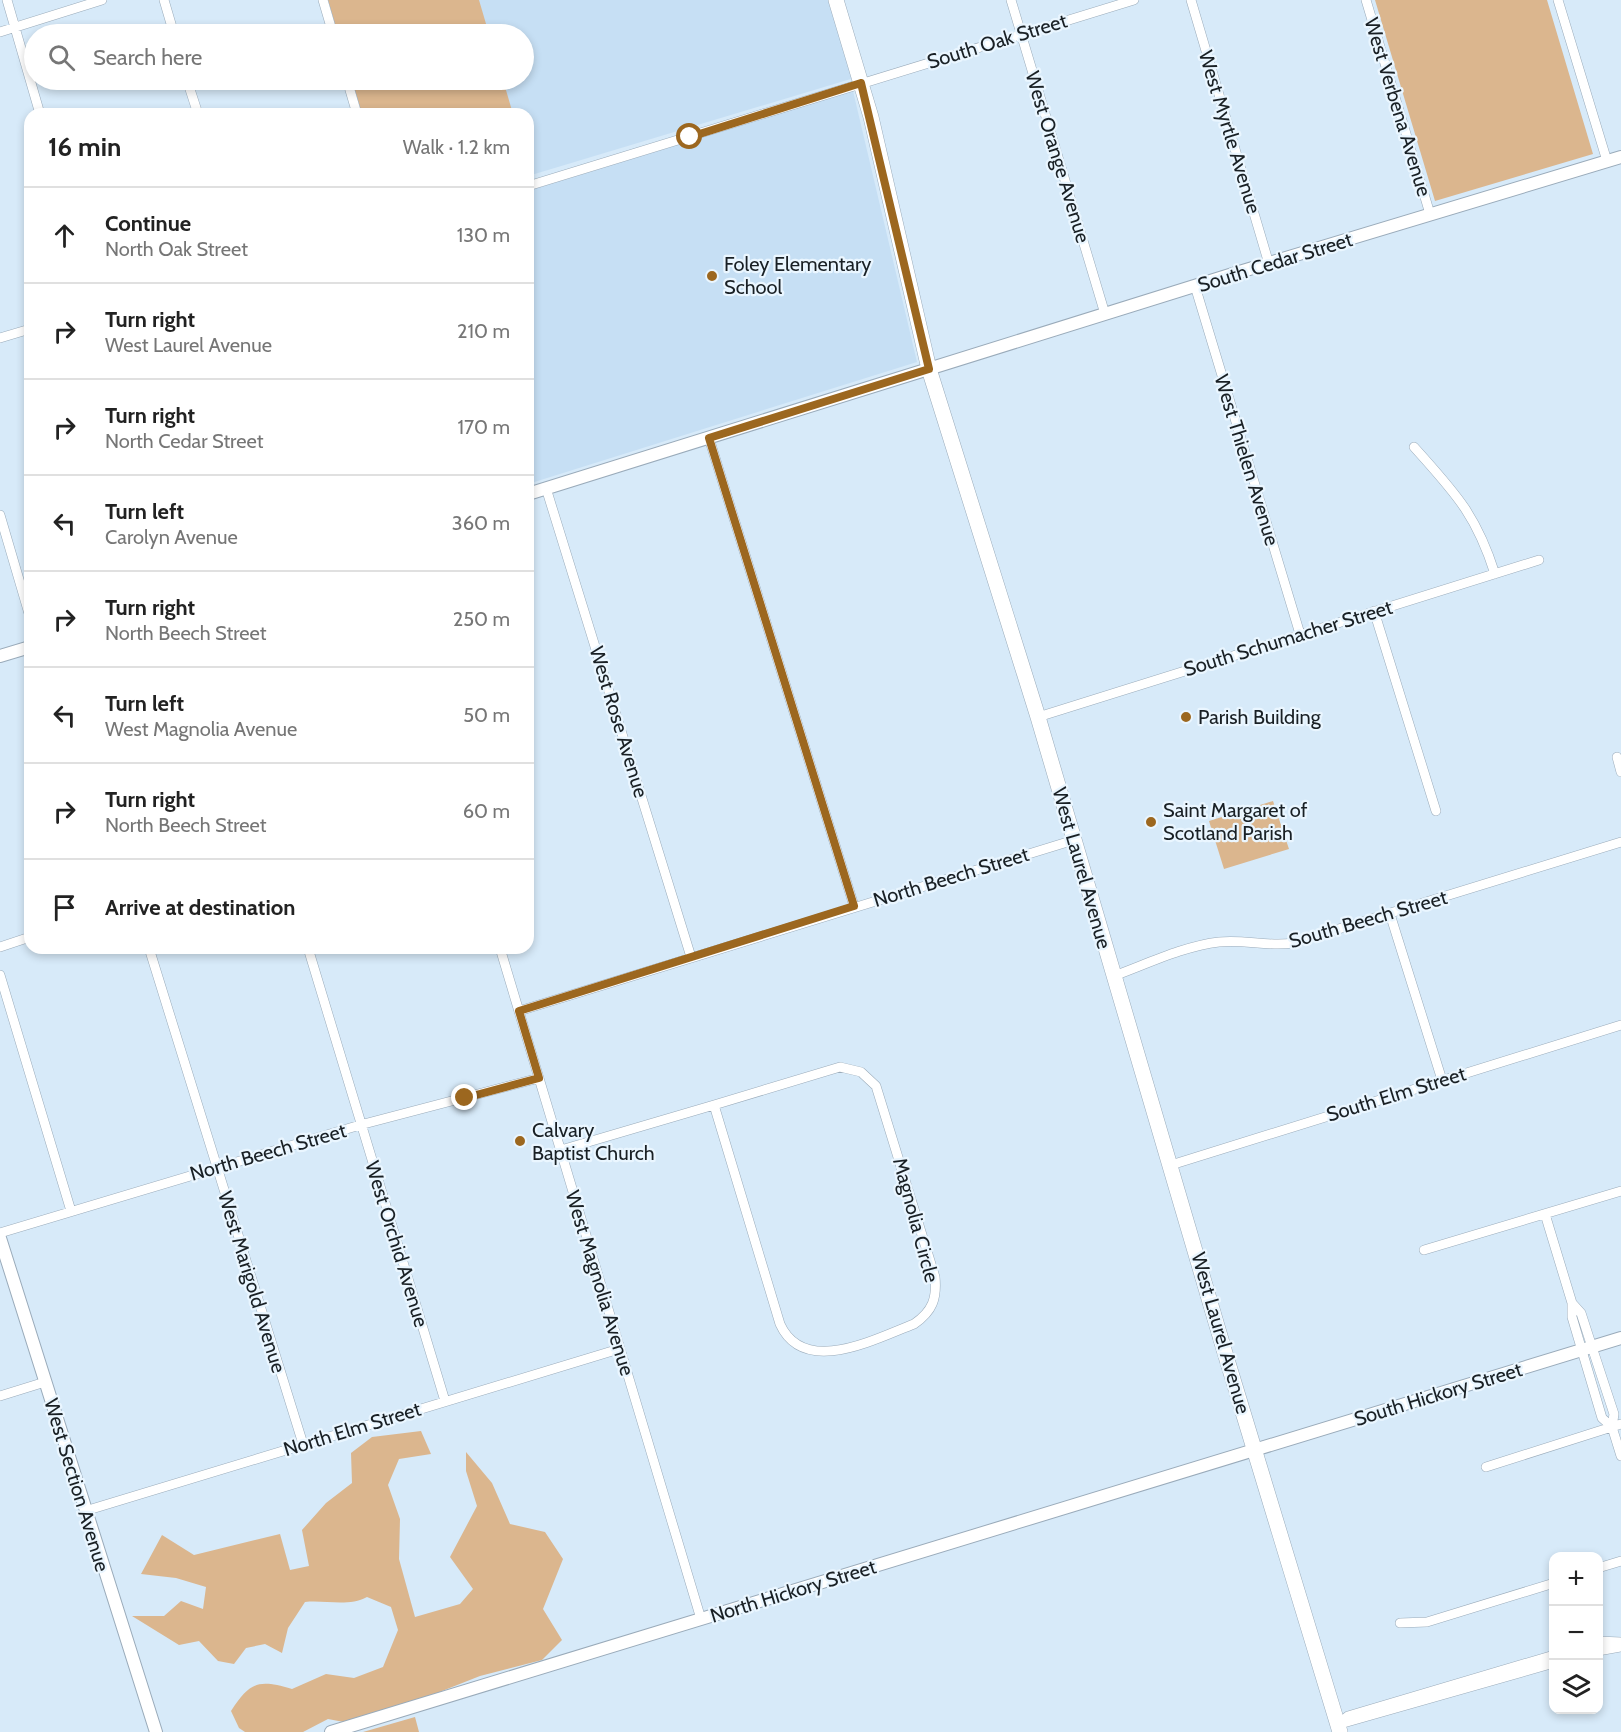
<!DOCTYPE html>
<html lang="en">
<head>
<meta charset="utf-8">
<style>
	:root { --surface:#fff; --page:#f6f6f6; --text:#222; --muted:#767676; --line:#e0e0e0 }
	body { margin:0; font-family:Cabin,sans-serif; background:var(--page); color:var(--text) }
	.controls { position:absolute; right:18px; bottom:18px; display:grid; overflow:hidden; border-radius:12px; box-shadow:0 3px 9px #0003 }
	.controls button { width:54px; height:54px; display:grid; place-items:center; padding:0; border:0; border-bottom:2px solid var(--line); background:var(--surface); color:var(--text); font:30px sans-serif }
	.stop { position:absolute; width:18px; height:18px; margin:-14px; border:4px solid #9c671f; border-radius:50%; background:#fff }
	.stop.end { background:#9c671f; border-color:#fff; box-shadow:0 2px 6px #0008 }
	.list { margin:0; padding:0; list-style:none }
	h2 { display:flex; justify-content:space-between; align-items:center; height:78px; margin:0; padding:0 24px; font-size:26px }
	h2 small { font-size:20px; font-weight:400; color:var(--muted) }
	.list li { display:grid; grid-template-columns:39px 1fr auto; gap:18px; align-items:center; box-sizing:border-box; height:96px; padding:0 24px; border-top:2px solid var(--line) }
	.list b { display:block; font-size:22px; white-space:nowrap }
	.list p { margin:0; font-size:20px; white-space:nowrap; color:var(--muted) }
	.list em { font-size:20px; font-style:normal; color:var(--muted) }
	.icon { flex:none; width:33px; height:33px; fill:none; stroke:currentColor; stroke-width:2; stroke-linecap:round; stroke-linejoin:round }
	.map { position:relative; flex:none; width:1621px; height:1732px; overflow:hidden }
	.search { position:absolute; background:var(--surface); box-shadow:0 3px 9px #0003; left:24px; top:24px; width:510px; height:66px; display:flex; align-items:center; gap:15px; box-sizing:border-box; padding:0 21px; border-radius:33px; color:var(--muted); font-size:22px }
	.panel { position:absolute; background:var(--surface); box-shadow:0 3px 9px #0003; left:24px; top:108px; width:510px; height:846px; border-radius:18px }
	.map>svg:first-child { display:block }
</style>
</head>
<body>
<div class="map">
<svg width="1621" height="1732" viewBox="0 0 1621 1732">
	<rect width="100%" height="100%" fill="#d7eaf9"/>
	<path fill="#c6dff4" d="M328 0H830L854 78 528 176V114H362L352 80H524V34H338Z
		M853 91 917 362 528 484V191Z"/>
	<path fill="#dbb68e" d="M328 0H479L489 34H338Z
		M1375 0H1547L1593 154 1435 201Z
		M352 80H503L513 114H362Z
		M1273 801 1289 849 1224 869 1209 821Z
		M421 1431 431 1454 399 1459 388 1485 400 1519 399 1559 415 1617 460 1604 473 1589 450 1557 477 1506 466 1471V1452L492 1483 510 1524 545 1532 563 1559 543 1609 562 1640 542 1660 480 1676 442 1691 399 1716 349 1723 328 1719 303 1732H245L239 1728 231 1711C250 1682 258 1679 292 1689L326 1674 354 1678 383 1667 398 1630 391 1607 367 1597C349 1607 326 1600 305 1602L288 1628 282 1653 265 1644 246 1648 234 1664 218 1661 199 1641 179 1645 132 1616H164L181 1601 203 1609 206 1587 176 1578 141 1574 162 1535 194 1555 280 1534 290 1570 309 1566 302 1530 326 1503 352 1483 351 1453 372 1437Z
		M415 1717 419 1732H363Z"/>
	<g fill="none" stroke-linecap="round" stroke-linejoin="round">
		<g stroke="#9aabba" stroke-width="10">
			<path id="minor" d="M7 0 40 114
				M164 0 174 34
				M323 0 333 34
				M1011 0 1105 314
				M1191 0 1269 264
				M1366 0 1430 214
				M1558 0 1607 161
				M0 32 102 0
				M187 80 198 114
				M347 80 357 114
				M528 186 1134 0
				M1195 286 1300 634
				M0 338 30 329
				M709 438 854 906
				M1414 447C1455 493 1476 514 1495 574
				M546 488 691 957
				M0 515 30 617
				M1374 611 1436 811
				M1038 717 1539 560
				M1617 757 1621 772
				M1390 914 1442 1080
				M0 947 30 937
				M149 948 303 1444
				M308 948 445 1401
				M500 948 701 1619
				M0 975 71 1211
				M1114 976C1147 964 1184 946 1219 942 1244 939 1268 947 1293 943L1621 842
				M519 1011 1074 840
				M840 1067 861 1072 876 1086 935 1277C937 1298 933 1311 914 1324 875 1339 804 1377 780 1324L714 1105Z
				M561 1150 714 1105
				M1171 1165 1621 1025
				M1545 1214 1572 1303
				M0 1233 360 1125 539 1078
				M1424 1250 1621 1191
				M1572 1303 1581 1313 1592 1347 1614 1414 1612 1427 1602 1418 1572 1317Z
				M0 1396 45 1382
				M1612 1427 1621 1456
				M1486 1467 1621 1424
				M85 1511 619 1349
				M1598 1568 1621 1561
				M1400 1623 1427 1622 1554 1583
				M1598 1641 1621 1642
				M1598 1651 1621 1647
				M1338 1724 1348 1716 1554 1655
				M1340 1724 1554 1663"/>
		</g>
		<g stroke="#9aabba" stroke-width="14">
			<path id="tertiary" d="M528 494 1236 273 1621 157
				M0 656 30 647
				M0 1238 156 1732
				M331 1732 1621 1338"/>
		</g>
		<g stroke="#9aabba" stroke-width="16">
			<path id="primary" d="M836 0 871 117 929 369 1038 717 1225 1353 1340 1732"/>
		</g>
		<use href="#minor" stroke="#fff" stroke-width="9"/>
		<use href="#tertiary" stroke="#fff" stroke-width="12"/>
		<use href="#primary" stroke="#fff" stroke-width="15"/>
	</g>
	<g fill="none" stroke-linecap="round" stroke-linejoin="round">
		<path stroke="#9c671f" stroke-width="8" d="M465 1098 539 1078 519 1011 854 906 709 438 929 369 861 83 690 137"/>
	</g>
	<g fill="#9c671f" stroke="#eaf6ff" stroke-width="2">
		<circle cx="712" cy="276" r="6"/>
		<circle cx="1186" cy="717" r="6"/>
		<circle cx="1151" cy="822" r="6"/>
		<circle cx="520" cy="1141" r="6"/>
	</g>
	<g text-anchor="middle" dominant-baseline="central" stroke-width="4.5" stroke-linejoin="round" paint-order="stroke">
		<g font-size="20" fill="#192025" stroke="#eaf6ff">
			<text transform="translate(997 41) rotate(-17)">South Oak Street</text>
			<text transform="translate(1398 107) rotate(73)">West Verbena Avenue</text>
			<text transform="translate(1230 132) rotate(73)">West Myrtle Avenue</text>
			<text transform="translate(1058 157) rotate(73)">West Orange Avenue</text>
			<text transform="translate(1275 262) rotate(-17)">South Cedar Street</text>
			<text transform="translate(1247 460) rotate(73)">West Thielen Avenue</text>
			<text transform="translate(1288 638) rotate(-17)">South Schumacher Street</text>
			<text transform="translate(619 722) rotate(73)">West Rose Avenue</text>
			<text transform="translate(1082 868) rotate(74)">West Laurel Avenue</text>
			<text transform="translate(951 877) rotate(-17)">North Beech Street</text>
			<text transform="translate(1368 919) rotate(-16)">South Beech Street</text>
			<text transform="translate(1396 1094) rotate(-17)">South Elm Street</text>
			<text transform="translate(268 1152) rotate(-16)">North Beech Street</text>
			<text transform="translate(916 1220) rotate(75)">Magnolia Circle</text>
			<text transform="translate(397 1244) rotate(73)">West Orchid Avenue</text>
			<text transform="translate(252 1282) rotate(73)">West Marigold Avenue</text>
			<text transform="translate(600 1283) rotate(73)">West Magnolia Avenue</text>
			<text transform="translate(1221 1333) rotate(74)">West Laurel Avenue</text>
			<text transform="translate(1438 1394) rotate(-17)">South Hickory Street</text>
			<text transform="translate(352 1429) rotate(-17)">North Elm Street</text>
			<text transform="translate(77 1485) rotate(73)">West Section Avenue</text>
			<text transform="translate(793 1591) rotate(-17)">North Hickory Street</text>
		</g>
		<g font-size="20" fill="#192025" stroke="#eaf6ff" text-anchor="start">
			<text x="724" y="264">Foley Elementary<tspan x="724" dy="23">School</tspan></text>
			<text x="1198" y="717">Parish Building</text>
			<text x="1163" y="810">Saint Margaret of<tspan x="1163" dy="23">Scotland Parish</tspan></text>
			<text x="532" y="1130">Calvary<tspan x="532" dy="23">Baptist Church</tspan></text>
		</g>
	</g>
</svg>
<div class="controls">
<button>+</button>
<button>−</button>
<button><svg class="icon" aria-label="layers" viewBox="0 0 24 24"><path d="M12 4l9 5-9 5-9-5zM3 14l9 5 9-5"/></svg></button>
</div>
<div class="stop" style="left:690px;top:137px"></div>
<div class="stop end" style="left:465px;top:1098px"></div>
<div class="search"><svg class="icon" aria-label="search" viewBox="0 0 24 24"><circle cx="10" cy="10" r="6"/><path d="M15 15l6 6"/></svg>Search here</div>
<section class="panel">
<h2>16 min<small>Walk · 1.2 km</small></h2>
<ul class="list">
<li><svg class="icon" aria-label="ahead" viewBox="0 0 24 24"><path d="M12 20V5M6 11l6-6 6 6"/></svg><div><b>Continue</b><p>North Oak Street</p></div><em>130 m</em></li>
<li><svg class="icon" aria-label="right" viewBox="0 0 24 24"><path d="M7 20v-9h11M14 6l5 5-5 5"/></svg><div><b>Turn right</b><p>West Laurel Avenue</p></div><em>210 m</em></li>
<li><svg class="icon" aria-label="right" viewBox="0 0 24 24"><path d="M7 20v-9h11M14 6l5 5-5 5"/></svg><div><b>Turn right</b><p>North Cedar Street</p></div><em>170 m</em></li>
<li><svg class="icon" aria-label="left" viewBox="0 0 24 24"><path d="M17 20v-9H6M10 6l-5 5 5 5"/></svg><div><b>Turn left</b><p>Carolyn Avenue</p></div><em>360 m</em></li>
<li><svg class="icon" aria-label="right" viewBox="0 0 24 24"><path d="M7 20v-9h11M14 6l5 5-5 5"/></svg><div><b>Turn right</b><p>North Beech Street</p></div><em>250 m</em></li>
<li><svg class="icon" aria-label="left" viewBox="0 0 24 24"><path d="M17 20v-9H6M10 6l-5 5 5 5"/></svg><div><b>Turn left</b><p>West Magnolia Avenue</p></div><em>50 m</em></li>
<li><svg class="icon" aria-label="right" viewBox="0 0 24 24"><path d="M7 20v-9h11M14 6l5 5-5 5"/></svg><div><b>Turn right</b><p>North Beech Street</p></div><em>60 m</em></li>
<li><svg class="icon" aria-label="arrive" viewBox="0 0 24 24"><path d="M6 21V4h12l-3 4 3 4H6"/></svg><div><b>Arrive at destination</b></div></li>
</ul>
</section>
</div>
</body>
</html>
